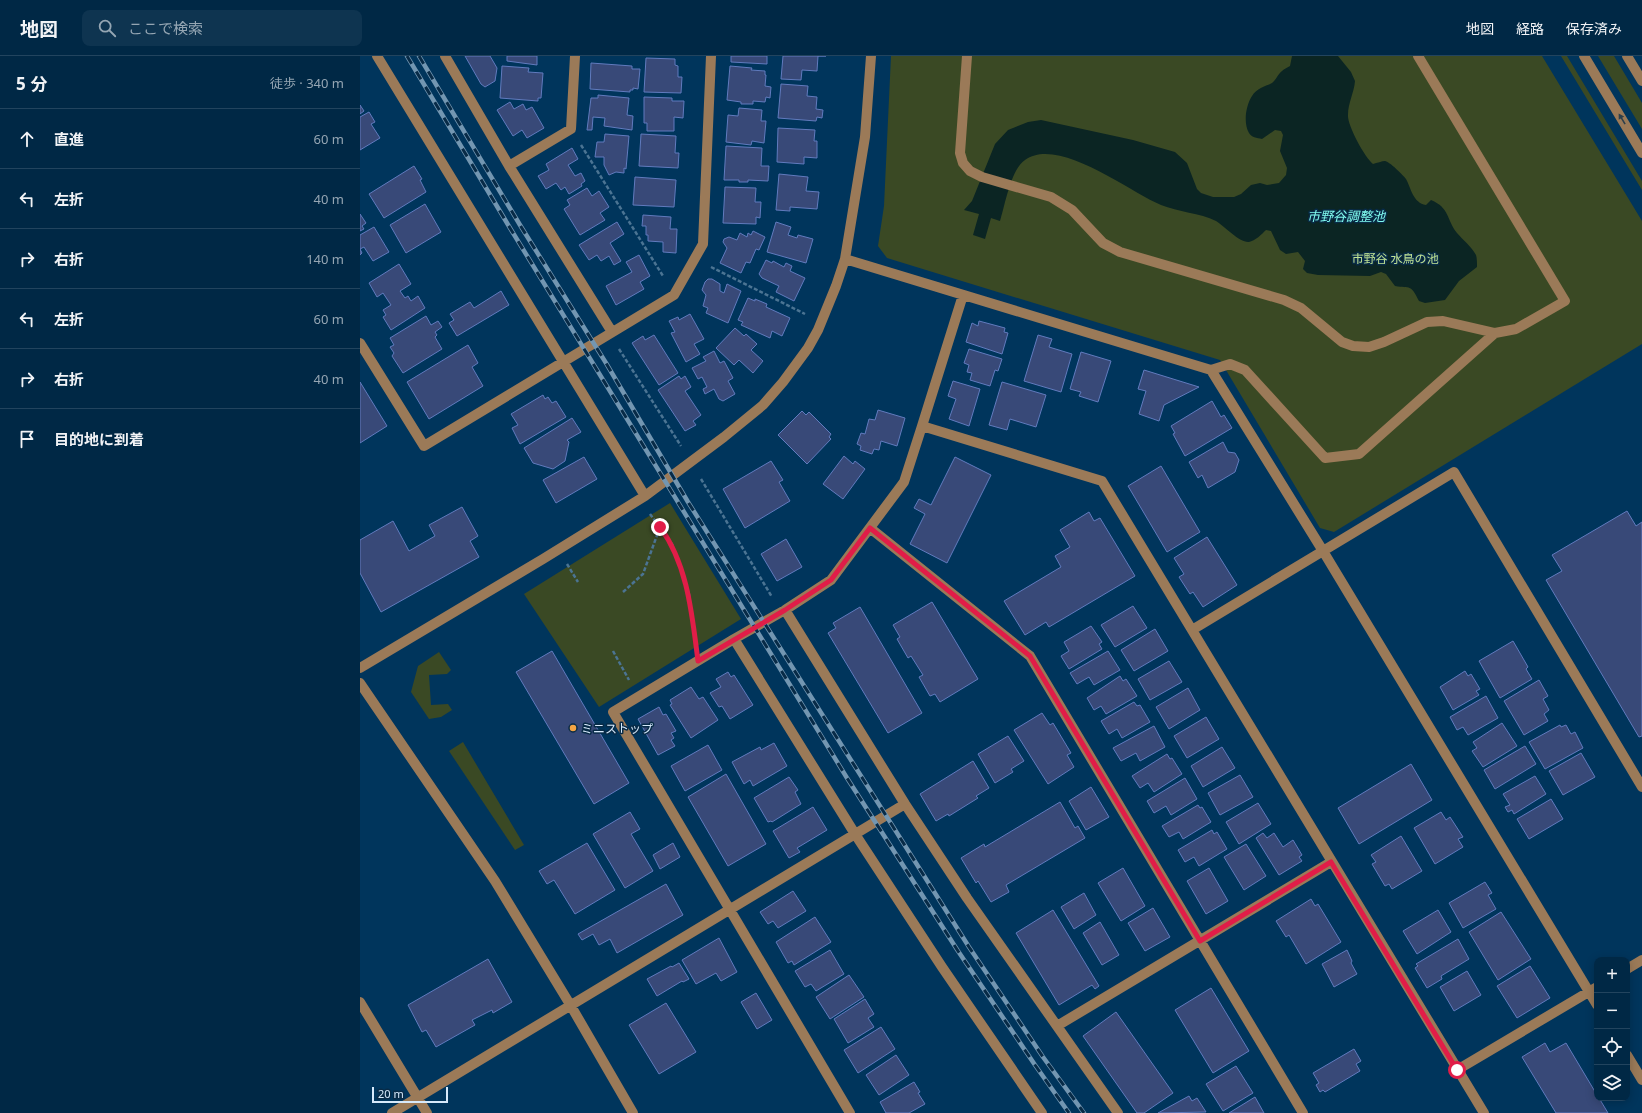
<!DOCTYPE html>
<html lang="ja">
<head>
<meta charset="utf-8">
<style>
	:root { --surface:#002845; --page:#0e3450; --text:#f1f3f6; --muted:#95a6b3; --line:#22445e }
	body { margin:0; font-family:"Noto Sans","Noto Sans JP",sans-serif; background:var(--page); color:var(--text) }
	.controls { position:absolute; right:12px; bottom:12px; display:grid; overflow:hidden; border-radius:8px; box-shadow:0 2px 10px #0003 }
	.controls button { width:36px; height:36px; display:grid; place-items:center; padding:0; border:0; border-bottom:1px solid var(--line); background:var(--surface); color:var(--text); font:20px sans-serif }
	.scale { position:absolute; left:12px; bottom:10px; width:76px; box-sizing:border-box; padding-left:4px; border:2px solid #d6e9fb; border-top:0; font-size:11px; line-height:14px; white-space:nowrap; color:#d6e9fb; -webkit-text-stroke:3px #082b47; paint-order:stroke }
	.stop { position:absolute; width:12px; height:12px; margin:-9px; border:3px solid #e11d48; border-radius:50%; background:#fff }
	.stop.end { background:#e11d48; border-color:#fff; box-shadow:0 1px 4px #0008 }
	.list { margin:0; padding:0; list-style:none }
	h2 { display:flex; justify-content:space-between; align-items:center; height:52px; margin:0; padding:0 16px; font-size:17px }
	h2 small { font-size:13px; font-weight:400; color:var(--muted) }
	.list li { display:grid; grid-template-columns:26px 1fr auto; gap:12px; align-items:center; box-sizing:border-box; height:60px; padding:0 16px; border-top:1px solid var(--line) }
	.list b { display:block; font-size:15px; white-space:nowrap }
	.list em { font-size:13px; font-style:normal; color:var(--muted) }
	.icon { flex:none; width:22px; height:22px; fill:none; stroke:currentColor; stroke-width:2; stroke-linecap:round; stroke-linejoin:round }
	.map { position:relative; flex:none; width:1282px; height:1057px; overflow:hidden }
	header { display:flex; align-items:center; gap:24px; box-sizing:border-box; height:56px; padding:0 20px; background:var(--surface); border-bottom:1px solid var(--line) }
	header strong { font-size:19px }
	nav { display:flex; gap:22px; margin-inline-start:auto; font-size:14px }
	.search { width:280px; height:36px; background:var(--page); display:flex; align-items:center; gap:10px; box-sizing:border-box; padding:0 14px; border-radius:8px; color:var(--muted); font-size:15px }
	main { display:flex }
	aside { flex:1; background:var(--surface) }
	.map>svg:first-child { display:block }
</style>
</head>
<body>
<header>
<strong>地図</strong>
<div class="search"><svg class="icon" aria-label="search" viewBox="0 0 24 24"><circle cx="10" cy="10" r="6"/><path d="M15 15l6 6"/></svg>ここで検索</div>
<nav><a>地図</a><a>経路</a><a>保存済み</a></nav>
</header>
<main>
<aside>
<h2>5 分<small>徒歩 · 340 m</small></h2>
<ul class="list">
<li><svg class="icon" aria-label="ahead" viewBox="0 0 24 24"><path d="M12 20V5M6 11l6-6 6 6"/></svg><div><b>直進</b></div><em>60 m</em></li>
<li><svg class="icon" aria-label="left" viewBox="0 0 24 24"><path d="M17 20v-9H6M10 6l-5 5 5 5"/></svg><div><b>左折</b></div><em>40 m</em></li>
<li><svg class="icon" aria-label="right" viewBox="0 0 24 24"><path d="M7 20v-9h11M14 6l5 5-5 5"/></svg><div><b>右折</b></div><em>140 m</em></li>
<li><svg class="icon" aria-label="left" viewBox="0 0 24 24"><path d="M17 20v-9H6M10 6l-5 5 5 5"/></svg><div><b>左折</b></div><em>60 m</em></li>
<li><svg class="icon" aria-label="right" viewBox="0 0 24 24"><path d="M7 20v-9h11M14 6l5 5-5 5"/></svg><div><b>右折</b></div><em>40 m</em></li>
<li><svg class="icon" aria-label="arrive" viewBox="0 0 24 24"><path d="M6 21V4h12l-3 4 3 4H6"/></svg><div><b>目的地に到着</b></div></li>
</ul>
</aside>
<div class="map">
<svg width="1282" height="1057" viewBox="0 0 1282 1057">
	<rect width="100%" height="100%" fill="#00355c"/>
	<path fill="#3a4924" d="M531 0H1182L1282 165V288L974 476 960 472 860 304 527 202 518 190 524 150Z
		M1201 0H1207L1282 125V134Z
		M1238 0H1254L1282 47V73Z
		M310 447 381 563 239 651 164 538Z
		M79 596 91 614 87 618 69 619 71 649 88 648 92 654 81 661 69 663 51 636 58 610Z
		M103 686 164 789 155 794 89 695Z"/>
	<path fill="#0b2523" d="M932 0H978L991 16 995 25C994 37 988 47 988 59 987 69 1005 102 1013 108 1017 107 1022 105 1025 105 1029 105 1044 120 1046 123 1051 132 1053 147 1066 149L1071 144C1090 152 1086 163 1097 177 1103 184 1111 190 1116 199 1117 202 1117 207 1117 211L1099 225 1085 244 1065 247 1059 245C1050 227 1051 233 1035 230L1026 218 1021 216 1010 220 958 219 947 217 943 213 945 205 938 196 926 198 920 194 911 175 906 174C902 178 895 185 889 186 880 187 864 170 856 165 840 157 818 156 801 149 769 136 699 80 665 104 651 113 645 149 640 165L631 162 625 183 613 179 619 158 604 154 612 145 635 88 648 74 668 66 681 64 773 84 815 96 827 107 837 133 841 137 853 141H874L881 138 891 129 900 127 907 129 919 127 926 119 927 112 920 95 923 79 921 75 915 74 902 83C897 82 891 81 889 77 883 67 886 49 892 40 897 32 904 31 912 27 916 24 918 18 922 15 924 13 928 11 930 10Z"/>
	<path fill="#384978" stroke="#617bbe" d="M105 0H130L137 12 135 25 125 31 121 28Z
		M147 0H177V9L147 5Z
		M371 0H407V8L371 6Z
		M423 0H466H458L457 15 442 14 441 24 421 23Z
		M286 2 315 3V9L318 10V21H322L321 37 284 36Z
		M231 7 272 10V13H280L278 33 273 32V34H270V36L230 33Z
		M142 10 169 12 168 16 183 17 181 42H178V45L140 42Z
		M370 10 392 12 391 14 405 15V19H406L405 30 411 31 410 42 406 41 405 46 393 45V48H381V46L367 44Z
		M421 28 448 30 447 40 457 41 456 53 463 54 462 62 457 61 456 65 418 62Z
		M238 39 269 42 267 59 273 60 272 74 244 70 245 62 233 61 232 74H227L231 42H238Z
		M284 41 312 42V45H324L323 62 314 61V75H287V67H284Z
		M150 46 154 53 163 48 166 54 172 51 184 72 167 82 162 74 153 80 137 54Z
		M0 49 4 55 0 58Z
		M379 52 402 54 401 65H406L404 87 392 85 391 89 366 86 368 59 378 60Z
		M9 56 15 66 11 68 20 82 0 94V61Z
		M418 72 455 74 454 85H457V102L444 101V108L417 106Z
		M245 78 269 80 266 113 264 112V117L256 116 249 119 244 109V101H235L237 86H244Z
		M281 78 316 80 315 97H319L318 112 279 110Z
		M366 90 402 92 401 110H409L408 125 388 124V126H379V124H364Z
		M212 92 218 103 208 109 215 120 221 117 225 125 221 128 222 130 209 138 205 131 201 134 196 127 186 133 178 120 189 114 186 108Z
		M54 110 62 123 60 124 66 136 24 162 9 138Z
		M419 118 448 121 446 135 459 136 457 153 430 151V155L416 154Z
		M275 121 316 124 314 151 273 149Z
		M365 131 396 132 395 146H401L400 162 396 161V168L363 167Z
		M227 132 232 140 239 135 249 151 240 157 245 164 220 179 204 153 210 149 207 144Z
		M65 148 81 176 46 197 30 169Z
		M0 158 6 167 2 170 4 173 0 175Z
		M283 159 311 161 310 173H317L316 197 303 196V186L288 185V179H286V170H282Z
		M257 166 264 178 250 187 261 205 254 209 249 200 241 205 237 199 229 204 219 189Z
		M416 166 431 171 428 179 437 182 438 179 453 183 446 207 407 196Z
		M14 171 29 196 13 205 4 191 0 193 2 197 0 199V179Z
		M393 175 405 181 399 194 396 193 390 207 386 206 381 217 360 207 367 192 363 186 364 183 369 181 377 184 380 177 387 181 388 177 391 179Z
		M279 199 290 220 280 226 284 233 256 249 246 230 272 216 266 206Z
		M406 204 412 207 413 205 424 211 426 207 432 210 430 215 445 222 434 245 416 236 419 230 402 222 399 218Z
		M39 208 51 228 40 235 45 242 48 240 51 245 58 240 65 252 31 274 23 261 26 259 23 254 31 249 23 237 17 241 9 227Z
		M348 223H352L360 228V235L364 237 367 228 381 235 368 267 346 257 348 252 343 250 346 239 342 234 345 226Z
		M141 235 149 249 97 280 89 267 94 264 90 258 110 246 114 252Z
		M388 242 395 245V243L407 248 406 251 430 262 422 280 412 275 410 282 381 269 383 266 378 264Z
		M330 258 344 283 334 288 340 298 326 306 311 277 315 276 309 265 318 261 319 264Z
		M66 260 71 269 78 265 82 271 75 276 77 279 75 281 82 293 43 317 32 300 34 297 30 291 34 289 30 282Z
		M619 265 645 272 644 276 648 277 642 298 606 286 612 267 618 270Z
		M375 272 384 280 386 278 397 288 391 294 403 305 393 317 379 304 374 309 356 292Z
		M294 279 318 317 299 329 272 287 283 280 285 284Z
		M678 279 692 283 689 291 712 298 701 336 664 325Z
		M108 289 118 307 112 311 123 330 69 363 47 326Z
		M609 293 642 303 638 315 635 314 630 330 610 324 612 317 607 316 609 309 604 307Z
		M354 295 360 307 364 305 373 322 368 325 375 338 363 345 359 343 354 333 345 338 343 333 347 331 342 321 338 323 332 312 346 305 343 301Z
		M721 296 751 305 738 346 719 340 721 336 710 333Z
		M784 314 839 331 804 349 799 365 779 358 786 335 778 333Z
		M319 320 321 323 325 320 331 331 325 335 341 359 333 365 336 369 325 375 298 334Z
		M593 325 620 333 609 370 589 363 596 343 588 340Z
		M0 326 27 370 0 387Z
		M642 326 686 339 676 371 650 363 647 374 629 369Z
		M183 339 185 343 188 341 192 347 196 345 206 361 160 388 152 372 158 369 151 358Z
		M852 345 861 361 864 359 872 372 825 400 813 378 815 377 811 370Z
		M518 354 545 362 537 390 521 385 519 394 514 393 512 398 500 394 501 390 497 388 501 377 505 378 509 363 515 364Z
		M442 355 446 359 449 356 471 378 469 381 471 383 447 408 418 379Z
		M212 362 221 376 207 384 209 386 205 405 193 413 173 407 164 392Z
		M863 386 868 396 875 397 879 404 875 416 848 432 842 419 838 422 829 406Z
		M484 400 493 408 495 405 505 413 483 443 463 428Z
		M224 401 237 423 196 447 183 424Z
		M595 401 631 419 587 507 550 488 565 458 554 452 559 443 571 449Z
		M411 405 423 424 419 426 430 445 385 472 363 433Z
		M801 410 840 476 807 496 768 430Z
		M102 451 118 480 110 485 119 501 21 556 0 517V484L33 465 49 495 75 480 69 469Z
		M1267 455 1276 470 1282 466V680L1279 681 1186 524 1202 515 1192 499Z
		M729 456 734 465 740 462 775 520 689 571 686 566 665 579 644 545 701 511 695 500 710 491 700 474Z
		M847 481 877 529 843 551 833 536 830 538 819 521 824 518 814 502Z
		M426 483 442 511 417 525 401 498Z
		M572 546 618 623 580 646 575 638 570 640 559 621 563 619 551 600 548 602 537 583 540 581 533 569Z
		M773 550 787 572 755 591 741 569Z
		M500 551 562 657 528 677 468 577 476 572 473 567Z
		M731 570 742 586 739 588 742 593 709 613 701 600 709 595 704 586Z
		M795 573 808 595 774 615 761 594Z
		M1153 585 1168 611 1166 613 1172 623 1140 642 1119 605Z
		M192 595 269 727 234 748 156 616Z
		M748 595 760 614 734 629 729 621 717 628 710 617Z
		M809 605 822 626 790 644 778 623Z
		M1105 615 1108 620 1111 618 1120 633 1116 635 1119 639 1093 654 1080 631Z
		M368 616 371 621 374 619 393 649 370 663 362 650 359 651 350 637 361 631 356 623Z
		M760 620 763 625 766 623 777 640 746 658 741 650 734 654 727 642Z
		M1179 624 1188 640 1183 643 1189 654 1184 658 1188 665 1164 679 1144 645Z
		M331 631 339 643 343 641 358 664 331 682 310 649 312 648 310 644Z
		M828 632 840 654 809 673 796 651Z
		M1126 640 1138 662 1108 679 1103 671 1097 674 1090 661Z
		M774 646 777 650 780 649 790 666 762 682 757 673 749 678 741 665Z
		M299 651 303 659 306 658 316 675 311 677 314 682 311 684 315 690 298 699 278 663Z
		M682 657 690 669 693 667 711 697 707 699 714 711 688 728 654 674Z
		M846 661 859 683 827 702 814 680Z
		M1142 667 1157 690 1123 711 1112 695 1117 692 1113 686Z
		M1200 669 1201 671 1206 669 1211 678 1215 676 1223 692 1185 713 1169 686Z
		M794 670 805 691 780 705 776 697 761 705 753 692Z
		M648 680 664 705 651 713 653 716 635 727 618 698Z
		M414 687 427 710 393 730 390 724 384 728 372 706 400 691 401 694Z
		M348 689 362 714 325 735 311 710Z
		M1165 690 1176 708 1135 733 1124 714Z
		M862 691 875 712 843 731 831 710Z
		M1221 697 1235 721 1203 739 1189 715Z
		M807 698 810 703 812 702 822 718 794 736 788 727 780 732 772 720Z
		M613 705 629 732 616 740 618 742 589 760 588 758 576 765 560 738Z
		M1051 708 1072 744 999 788 978 752Z
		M366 718 406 788 368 810 328 741Z
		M880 719 893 741 860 759 848 737Z
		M1175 720 1186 738 1154 758 1152 754 1148 756 1145 751 1150 749 1143 738Z
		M429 721 438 734 435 736 441 748 412 766 411 765 408 766 394 742Z
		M825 722 837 743 811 759 806 750 794 757 787 745Z
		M731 731 749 761 726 774 709 745Z
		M1191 743 1203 763 1169 783 1157 763Z
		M700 746 715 772 718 770 725 782 646 829 649 836 631 846 618 825 616 827 601 802 624 788 625 791Z
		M898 747 911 768 879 788 866 766Z
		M838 749 840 752 842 751 851 766 823 783 819 776 809 781 802 770Z
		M453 751 467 774 437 792 440 796 429 802 413 775Z
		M270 756 280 773 271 778 293 815 265 832 233 778Z
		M1081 756 1086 764 1090 761 1103 781 1098 783 1103 791 1075 808 1054 772Z
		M852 774 854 778 857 776 867 793 839 810 834 801 825 806 818 794Z
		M903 777 907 782 914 777 923 791 933 784 942 799 939 801 942 805 919 819 896 782Z
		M1041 780 1062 815 1032 833 1029 828 1025 830 1012 808 1016 806 1011 799Z
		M227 787 255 834 215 858 194 824 187 828 179 815Z
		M313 787 320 801 300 813 293 799Z
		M886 788 906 820 884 834 864 801Z
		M763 812 785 850 761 865 738 827Z
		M849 812 868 845 846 858 827 825Z
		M1125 826 1132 837 1128 839 1136 853 1103 872 1089 847Z
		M306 828 323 859 257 897 250 883 239 889 233 878 222 884 218 878Z
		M433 835 446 855 418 872 413 865 408 868 400 856Z
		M724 837 736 859 714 873 701 851Z
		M951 843 955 850 958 848 981 886 946 908 929 879 926 881 916 865Z
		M793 852 810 881 785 895 768 867Z
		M693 854 739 930 735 933 732 929 699 949 656 877Z
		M1078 854 1091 876 1057 898 1043 875Z
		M1141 856 1171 903 1138 924 1109 876Z
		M455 861 471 886 434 909 432 905 428 907 416 886Z
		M740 866 759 899 742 909 723 877Z
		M359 882 377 916 361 925 356 917 336 928 322 904Z
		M1098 883 1109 903 1081 920 1082 923 1067 932 1055 912 1058 910 1056 908Z
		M470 894 484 918 456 935 451 928 445 931 435 915Z
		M987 894 992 905 991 907 997 918 974 931 962 908Z
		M128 903 152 946 133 957 132 954 112 964 115 969 76 991 66 974 62 976 48 949Z
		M319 907 329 923 323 926 322 925 297 940 287 923 311 910 312 911Z
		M1170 910 1190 942 1157 962 1137 930Z
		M1107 915 1121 939 1094 955 1080 931Z
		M489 919 504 941 470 963 456 941Z
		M851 932 889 995 853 1017 815 954Z
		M396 937 412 964 397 973 381 946Z
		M505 943 514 958 508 962 514 971 488 987 474 963Z
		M306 947 336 996 299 1018 269 969Z
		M756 956 813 1037 784 1057H777L723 980Z
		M521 971 535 993 498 1017 484 994Z
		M1185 987 1190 996 1206 987 1237 1039V1042H1239L1248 1057H1196L1162 1001Z
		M994 993 1001 1005 996 1008 1000 1015 965 1036 963 1034 960 1036 956 1029 959 1027 953 1017Z
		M536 999 549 1019 519 1039 506 1019Z
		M876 1010 893 1037 863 1055 846 1028Z
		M554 1026 560 1036 558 1037 565 1048 549 1057H526L520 1046Z
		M829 1040 832 1045 837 1042 846 1056 798 1057Z
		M895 1041 904 1057H869Z"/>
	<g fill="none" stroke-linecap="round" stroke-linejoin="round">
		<path stroke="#4b7493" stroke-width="2.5" stroke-dasharray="4 2" stroke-linecap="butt" d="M221 89 303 220
			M351 211 445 258
			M259 293 321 390
			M341 423 412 541
			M290 458 312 488 329 538 335 585
			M207 508 218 526
			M263 536 283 518 300 471
			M253 595 269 624"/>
		<path stroke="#9b7a58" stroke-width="10" d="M17 0 285 440
			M85 0 149 110 252 276
			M607 0 600 97 603 107 610 115 622 121 691 141 712 154 743 187 760 196 924 244 941 252 982 286 993 290 1009 291 1024 286 1067 266 1083 265 1135 277 1156 273 1205 245 1058 0
			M1224 0 1282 97
			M1267 0 1282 25
			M149 110 211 73 215 0
			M485 203 851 314 963 495 832 574 742 425 562 370 603 239
			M0 287 64 390 314 239 343 188 351 0
			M851 314 870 308 885 314 965 402 999 398 1135 277
			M510 472 670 600 943 1057
			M425 554 545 748 607 842 758 1057
			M832 574 1124 1057
			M374 583 495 778 582 911 682 1057
			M0 612 183 503 285 440 364 381 403 349 423 326 448 292 458 274 476 230 485 203 505 81 511 0
			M0 627 135 825 211 950 273 1057
			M1267 913 1282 904
			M0 946 67 1057
			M1237 949 963 495 1094 416 1282 731
			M697 970 971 806
			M1267 999 1282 1024
			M1097 1014 1237 931
			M32 1057 545 748
			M490 1057 253 656 374 583 425 554 471 524 544 426 562 370"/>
		<g stroke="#7396b1" stroke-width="4.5">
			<path id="rail" d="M47 0 150 172 487 722 598 895 675 1009 709 1057
				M59 0 160 169 246 307 328 446 609 891 683 1001 724 1057"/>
		</g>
		<use href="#rail" stroke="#082b47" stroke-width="3" stroke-dasharray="9" stroke-linecap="butt"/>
	</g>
	<defs><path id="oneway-solid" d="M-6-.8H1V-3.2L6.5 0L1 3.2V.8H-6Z"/></defs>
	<use fill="#2d3f4b" href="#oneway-solid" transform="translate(1262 63) rotate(-121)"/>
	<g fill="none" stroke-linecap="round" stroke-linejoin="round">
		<path stroke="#e11d48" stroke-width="5" d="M300 471C328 509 332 559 338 605L425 554 471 524 510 472 670 600 840 885 971 806 1097 1014"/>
	</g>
	<circle fill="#f4a444" stroke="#082b47" stroke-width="1.5" cx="213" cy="672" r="4"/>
	<g text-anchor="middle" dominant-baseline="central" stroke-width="3" stroke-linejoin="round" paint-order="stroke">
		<g font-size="12" fill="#c1e393" stroke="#082b47">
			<text x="1035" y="202">市野谷 水鳥の池</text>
		</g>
		<g font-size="12" fill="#d6e9fb" stroke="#082b47" text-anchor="start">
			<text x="221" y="672">ミニストップ</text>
		</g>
		<g font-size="13" font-style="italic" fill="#80faee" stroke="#082b47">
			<text x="986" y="160">市野谷調整池</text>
		</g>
	</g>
</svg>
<div class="controls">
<button>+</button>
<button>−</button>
<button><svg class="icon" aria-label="locate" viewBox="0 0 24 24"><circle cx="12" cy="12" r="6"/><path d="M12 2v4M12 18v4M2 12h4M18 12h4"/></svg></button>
<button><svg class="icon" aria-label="layers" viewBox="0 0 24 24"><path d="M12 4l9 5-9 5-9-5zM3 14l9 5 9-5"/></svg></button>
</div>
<div class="scale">20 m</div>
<div class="stop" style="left:1097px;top:1014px"></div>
<div class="stop end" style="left:300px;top:471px"></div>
</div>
</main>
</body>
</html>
